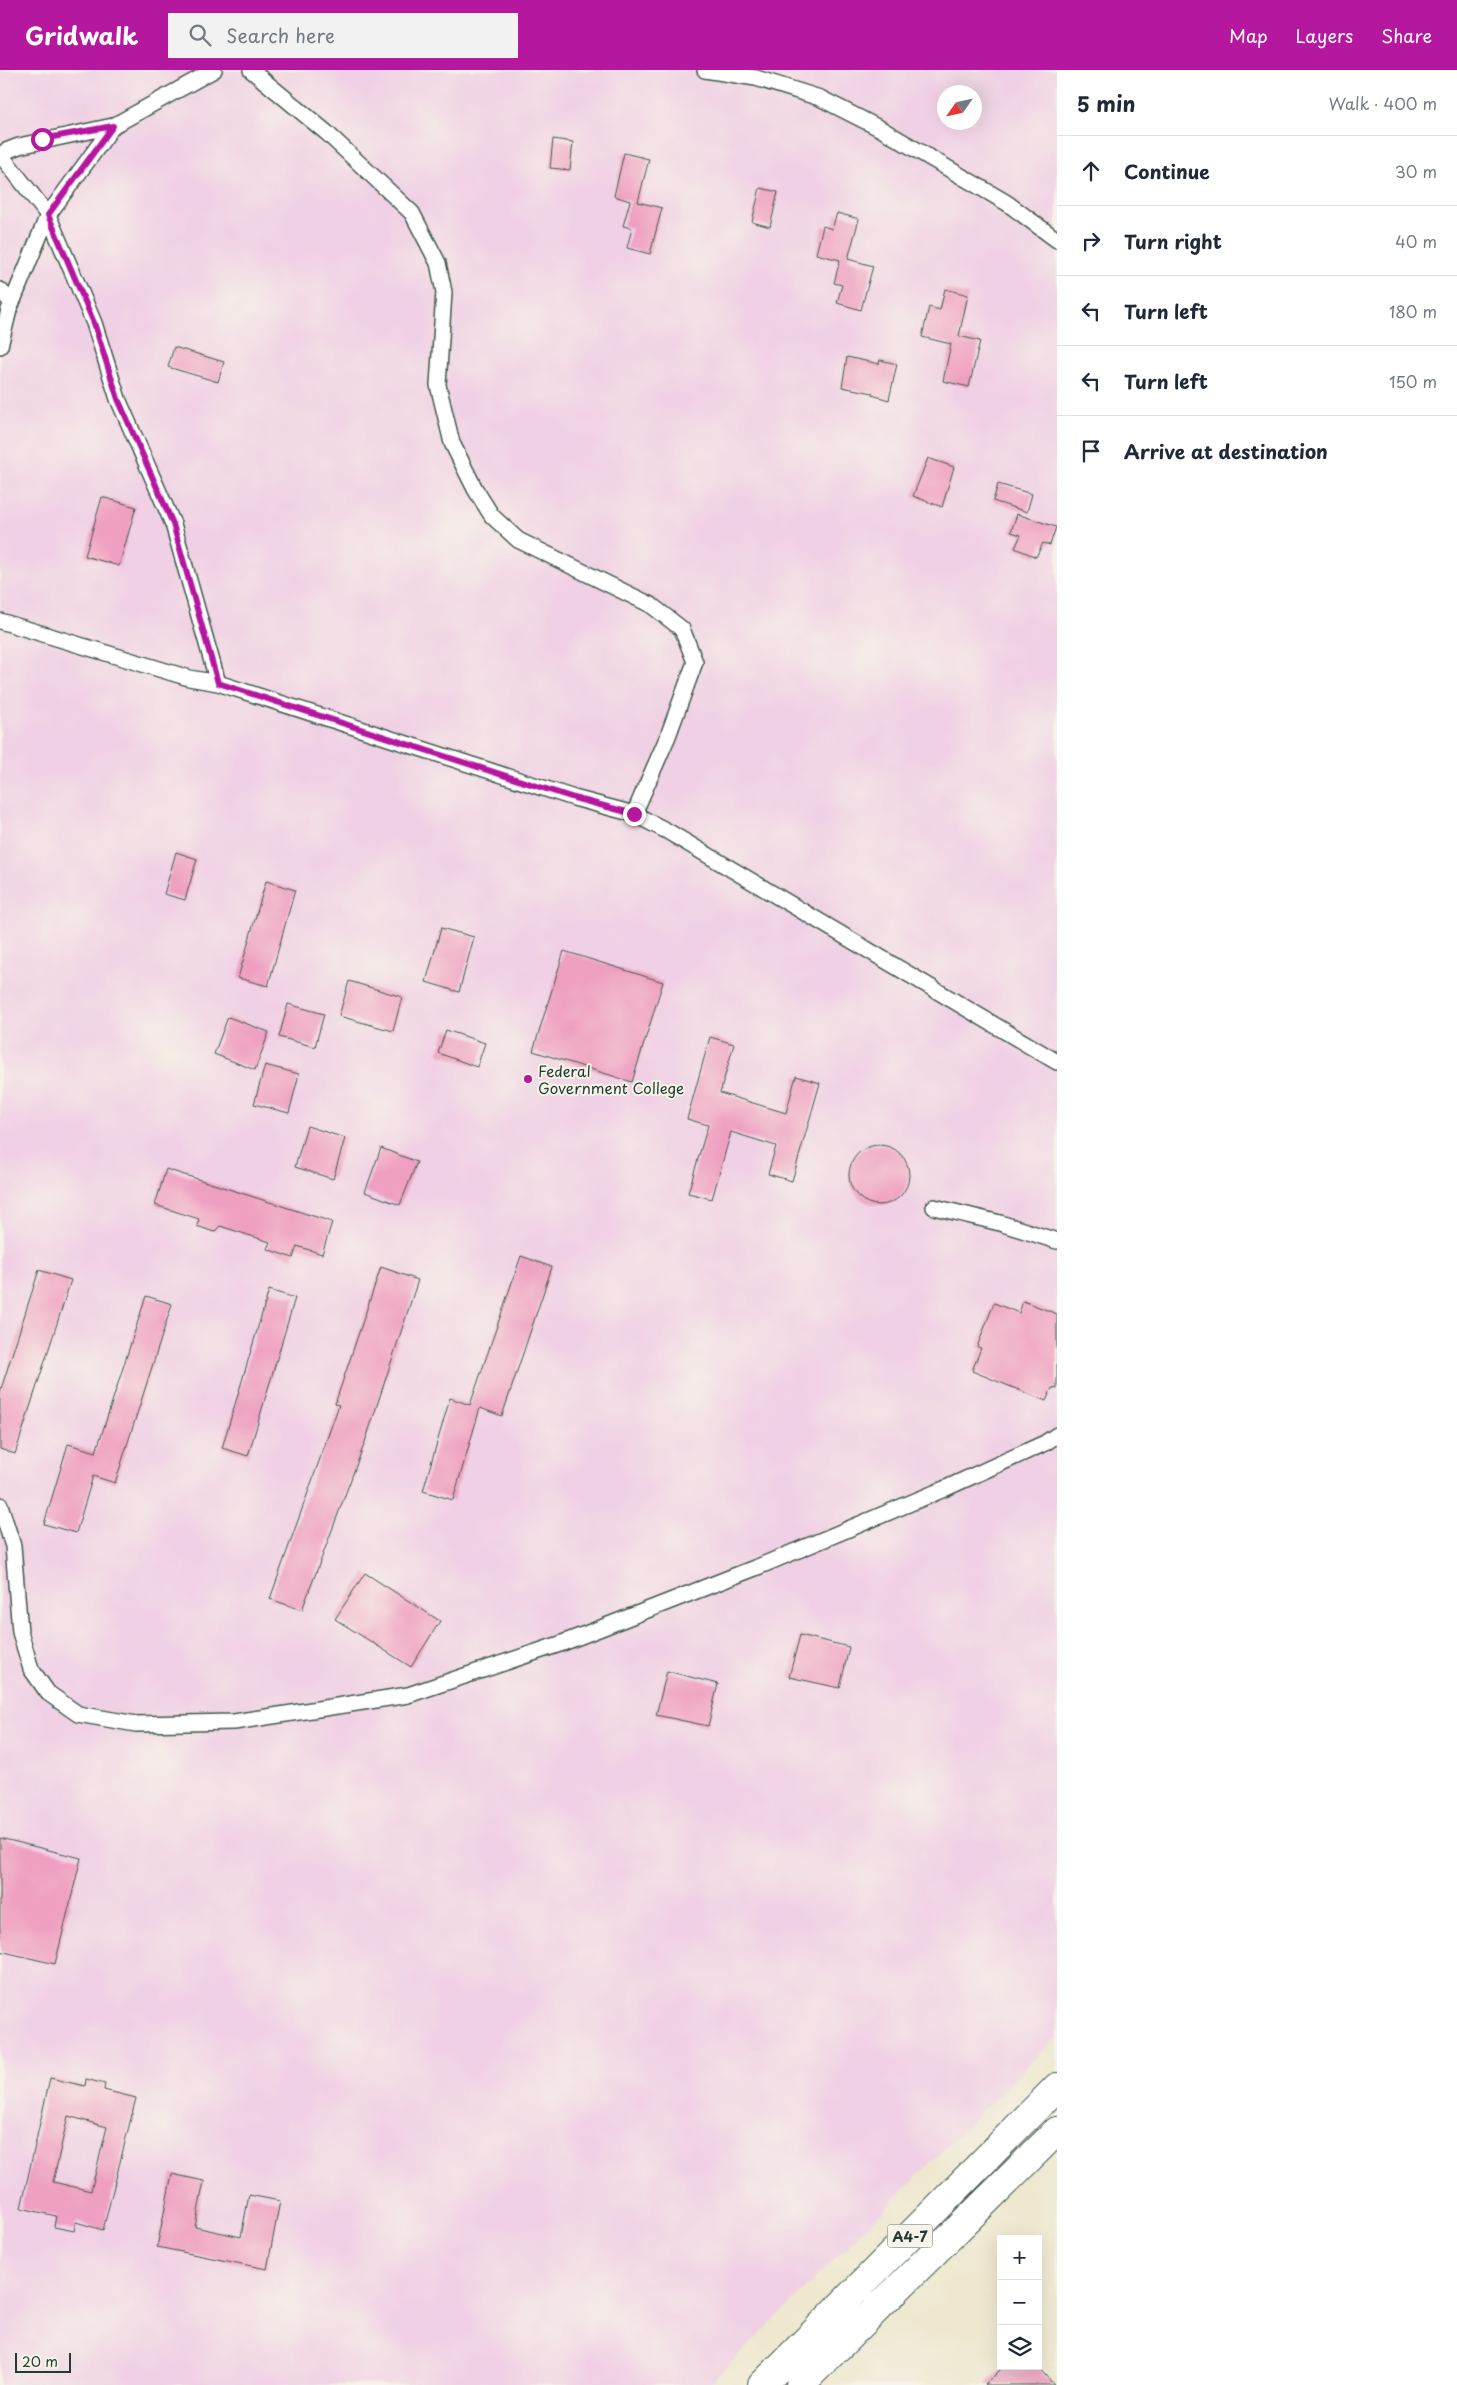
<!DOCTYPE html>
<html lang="en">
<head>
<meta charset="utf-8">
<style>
	:root { --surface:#fff; --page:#f2f2f3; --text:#1f2937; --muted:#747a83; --line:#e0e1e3; --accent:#b5179e }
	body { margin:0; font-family:"Playpen Sans",sans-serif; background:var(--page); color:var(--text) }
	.controls { position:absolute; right:15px; bottom:15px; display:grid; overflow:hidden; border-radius:0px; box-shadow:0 5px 20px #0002 }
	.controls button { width:45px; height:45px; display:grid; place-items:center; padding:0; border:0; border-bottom:1px solid var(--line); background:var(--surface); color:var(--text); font:25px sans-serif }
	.compass { position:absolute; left:937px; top:15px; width:45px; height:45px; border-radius:50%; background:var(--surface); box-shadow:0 5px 20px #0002; rotate:236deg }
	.scale { position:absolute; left:15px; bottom:12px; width:56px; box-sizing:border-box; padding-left:5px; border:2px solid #1f3d34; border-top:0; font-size:14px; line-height:18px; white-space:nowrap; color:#1f3d34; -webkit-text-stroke:4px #f7f3e8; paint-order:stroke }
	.stop { position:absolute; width:15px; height:15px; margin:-11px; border:4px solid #b5179e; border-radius:50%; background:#fff }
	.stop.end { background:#b5179e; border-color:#fff; box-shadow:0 1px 5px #0008 }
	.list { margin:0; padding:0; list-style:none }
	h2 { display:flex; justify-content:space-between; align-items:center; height:65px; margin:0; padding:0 20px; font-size:21px }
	h2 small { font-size:16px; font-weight:400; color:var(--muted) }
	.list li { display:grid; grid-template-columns:32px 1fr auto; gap:15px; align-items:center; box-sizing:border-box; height:70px; padding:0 20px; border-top:1px solid var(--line) }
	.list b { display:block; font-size:19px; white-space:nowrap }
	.list em { font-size:16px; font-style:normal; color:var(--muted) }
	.icon { flex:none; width:28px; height:28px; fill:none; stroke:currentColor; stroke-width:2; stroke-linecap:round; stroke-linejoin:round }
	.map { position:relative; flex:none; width:1057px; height:2315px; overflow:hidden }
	header { display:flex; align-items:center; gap:30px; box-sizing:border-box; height:70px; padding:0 25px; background:var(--accent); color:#fff }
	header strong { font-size:24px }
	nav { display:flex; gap:28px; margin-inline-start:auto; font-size:18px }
	.search { width:350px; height:45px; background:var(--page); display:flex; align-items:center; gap:12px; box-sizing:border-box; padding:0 18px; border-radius:0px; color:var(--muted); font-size:19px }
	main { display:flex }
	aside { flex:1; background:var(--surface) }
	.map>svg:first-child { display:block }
</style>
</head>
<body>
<header>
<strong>Gridwalk</strong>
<div class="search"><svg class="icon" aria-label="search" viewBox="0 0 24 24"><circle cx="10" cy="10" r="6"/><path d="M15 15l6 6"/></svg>Search here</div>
<nav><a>Map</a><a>Layers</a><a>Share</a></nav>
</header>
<main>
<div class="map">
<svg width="1057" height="2315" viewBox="0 0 1057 2315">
	<rect width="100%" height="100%" fill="#f7f3e8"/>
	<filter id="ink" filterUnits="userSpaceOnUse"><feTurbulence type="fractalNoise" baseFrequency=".02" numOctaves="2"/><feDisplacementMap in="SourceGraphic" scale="10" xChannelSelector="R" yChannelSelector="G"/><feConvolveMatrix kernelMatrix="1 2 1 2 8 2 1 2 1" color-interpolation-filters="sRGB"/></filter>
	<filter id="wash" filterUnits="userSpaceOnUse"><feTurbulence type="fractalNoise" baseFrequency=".0096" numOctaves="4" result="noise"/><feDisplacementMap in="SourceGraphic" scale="20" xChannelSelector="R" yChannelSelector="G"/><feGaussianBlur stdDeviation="1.12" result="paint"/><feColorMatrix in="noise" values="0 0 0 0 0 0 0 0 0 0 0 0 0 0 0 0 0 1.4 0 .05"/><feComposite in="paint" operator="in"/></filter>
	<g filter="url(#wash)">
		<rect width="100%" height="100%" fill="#eee8cf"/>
		<path fill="#f0d0e4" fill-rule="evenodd" d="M0 0H1057V1966L709 2315H0ZM944 22H974V52H944Z"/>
		<g id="blocks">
			<path fill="#efa0c1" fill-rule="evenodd" d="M553 69 573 72 570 100 550 98Z
				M624 83 649 89 638 132 662 138 650 184 627 178 632 158 623 156 630 131 614 126Z
				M760 118 778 122 770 157 752 152Z
				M837 143 859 149 848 189 873 196 861 240 837 233 842 215 834 213 840 190 816 184 823 156 832 159Z
				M945 219 968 225 959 266 980 271 969 317 943 311 951 274 922 267 929 237 940 240Z
				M174 277 224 292 218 312 168 297Z
				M847 287 879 294 880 290 897 294 889 330 872 325 873 323 842 317Z
				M928 388 954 397 942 437 913 426Z
				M998 414 1032 424 1027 442 993 431Z
				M102 427 136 437 119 496 85 486Z
				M1017 444 1056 457 1050 475 1043 473 1036 487 1015 478 1021 465 1011 462Z
				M176 782 197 789 185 830 164 824Z
				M266 811 295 820 268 916 238 908Z
				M441 858 474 867 459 922 426 912Z
				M564 881 663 912 632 1012 533 981Z
				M349 911 402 927 393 961 339 946Z
				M288 934 324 944 315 977 279 967Z
				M228 947 269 962 255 1000 214 984Z
				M446 960 485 973 477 997 438 983Z
				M710 967 734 974 720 1023 786 1043 796 1006 820 1013 792 1111 768 1104 776 1076 731 1062 712 1129 688 1123 708 1055 687 1049Z
				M265 995 299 1004 289 1043 254 1034Z
				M307 1056 345 1068 333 1109 295 1097Z
				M849 1105a30 30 0 1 1 60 0a30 30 0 1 1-60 0Z
				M381 1078 417 1092 400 1135 365 1122Z
				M166 1099 332 1152 322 1184 297 1176 293 1188 267 1179 270 1172 220 1156 214 1162 197 1156 199 1149 155 1135Z
				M521 1186 552 1197 502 1346 480 1338 453 1430 423 1421 450 1328 470 1335Z
				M381 1197 418 1210 365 1372 302 1540 270 1529 339 1335 335 1334Z
				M39 1200 71 1210 15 1384 0 1379V1322Z
				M269 1220 295 1228 248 1386 222 1378Z
				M146 1226 172 1234 115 1413 93 1406 76 1463 44 1454 68 1374 96 1382Z
				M1023 1231 1057 1244V1319L1052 1318 1046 1331 972 1301 981 1278 977 1277 994 1233 1019 1243Z
				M365 1503 440 1551 411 1597 335 1549Z
				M800 1565 849 1577 840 1618 789 1607Z
				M667 1601 718 1614 708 1656 656 1645Z
				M0 1768 81 1788 55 1894 0 1881Z
				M50 2008 85 2016 86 2009 105 2014 104 2020 136 2028 103 2160 76 2152 74 2161 54 2157 56 2146 21 2138ZM68 2046 107 2057 91 2121 53 2112Z
				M172 2104 204 2111 195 2157 241 2167 249 2125 280 2131 267 2199 157 2177Z
				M1004 2296H1037L1054 2315H985Z"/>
		</g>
	</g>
	<g filter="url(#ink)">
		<use href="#blocks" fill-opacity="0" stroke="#3e574b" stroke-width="1"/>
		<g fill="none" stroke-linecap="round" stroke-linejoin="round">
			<g stroke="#3e574b" stroke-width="18">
				<path id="street" d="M251 0 327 63 412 143 438 193 444 222 438 315 452 373 475 419 492 446 518 470 651 535 682 559 695 592 668 666 634 744
					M705 0 756 8 820 28 881 59 1007 133 1057 170
					M113 56 19 76 6 81 4 89 48 145 94 253 118 329 173 454 218 613
					M0 220 12 233
					M0 276 9 240 48 145 113 56 214 0
					M0 551 189 608 218 613 574 728 634 744 667 761 1057 992
					M934 1137 1000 1153 1057 1171
					M0 1435 13 1476 20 1562 31 1599 48 1623 78 1644 136 1654 234 1652 408 1625 560 1574 760 1496 944 1419 1045 1373 1057 1365"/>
			</g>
			<g stroke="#3e574b" stroke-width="30">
				<path id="highway" d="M762 2315 1057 2017
					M800 2315 1057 2061"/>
			</g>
			<use href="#street" stroke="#fff" stroke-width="15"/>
			<use href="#highway" stroke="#fff" stroke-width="28"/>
		</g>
	</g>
	<g fill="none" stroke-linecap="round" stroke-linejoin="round" filter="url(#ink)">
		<path stroke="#b5179e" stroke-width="6" d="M42 69 113 56 48 145 94 253 118 329 173 454 218 613 574 728 634 744"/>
	</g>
	<circle fill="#b5179e" stroke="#f7f3e8" stroke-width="2" cx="528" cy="1009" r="5"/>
	<g text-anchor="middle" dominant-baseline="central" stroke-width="4" stroke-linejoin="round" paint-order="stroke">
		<rect fill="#f7f3e8" stroke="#60746a" stroke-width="1" x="887.5" y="2154.5" width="45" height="23" rx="4"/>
		<g font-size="14" font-weight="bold" fill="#1f3d34">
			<text x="910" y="2166">A4-7</text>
		</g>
		<g font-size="15" fill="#1f3d34" stroke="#f7f3e8" text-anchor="start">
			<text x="538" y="1000">Federal<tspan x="538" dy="17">Government College</tspan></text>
		</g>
	</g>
</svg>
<div class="controls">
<button>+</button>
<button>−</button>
<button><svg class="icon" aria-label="layers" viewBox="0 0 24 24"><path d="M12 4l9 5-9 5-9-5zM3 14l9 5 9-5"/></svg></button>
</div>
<svg class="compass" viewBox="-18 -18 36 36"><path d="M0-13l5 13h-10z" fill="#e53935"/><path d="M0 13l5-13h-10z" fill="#747a83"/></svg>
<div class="scale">20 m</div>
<div class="stop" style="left:42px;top:69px"></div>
<div class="stop end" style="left:634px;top:744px"></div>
</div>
<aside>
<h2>5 min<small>Walk · 400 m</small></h2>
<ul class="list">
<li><svg class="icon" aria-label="ahead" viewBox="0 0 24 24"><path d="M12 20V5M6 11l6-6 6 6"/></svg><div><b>Continue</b></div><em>30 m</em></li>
<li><svg class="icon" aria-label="right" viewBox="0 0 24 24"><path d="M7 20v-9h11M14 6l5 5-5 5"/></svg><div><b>Turn right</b></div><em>40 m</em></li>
<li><svg class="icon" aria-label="left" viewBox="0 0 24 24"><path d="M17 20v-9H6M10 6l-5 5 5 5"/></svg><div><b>Turn left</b></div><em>180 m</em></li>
<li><svg class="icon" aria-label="left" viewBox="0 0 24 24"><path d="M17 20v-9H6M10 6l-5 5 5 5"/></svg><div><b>Turn left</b></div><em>150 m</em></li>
<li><svg class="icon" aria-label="arrive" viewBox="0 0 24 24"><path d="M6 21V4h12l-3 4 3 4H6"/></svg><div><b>Arrive at destination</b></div></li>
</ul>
</aside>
</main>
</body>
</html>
